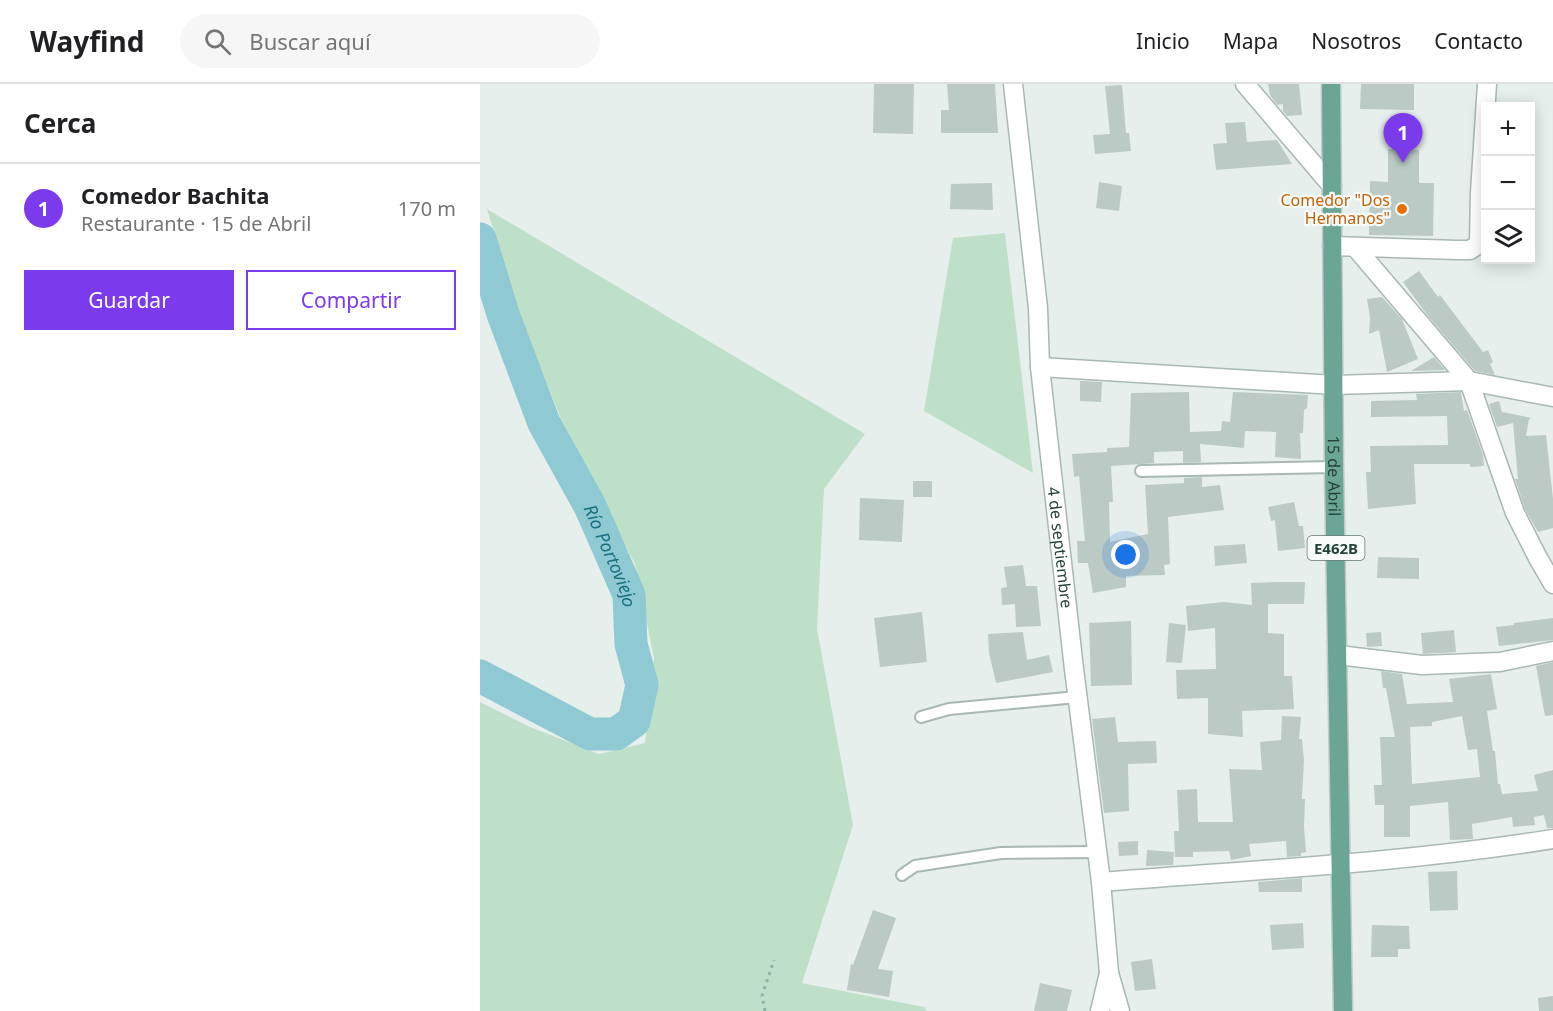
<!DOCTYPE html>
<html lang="es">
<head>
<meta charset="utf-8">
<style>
	:root { --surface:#fff; --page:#f6f6f6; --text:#202124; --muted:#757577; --line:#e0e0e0; --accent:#7c3aed }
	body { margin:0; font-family:"Noto Sans",sans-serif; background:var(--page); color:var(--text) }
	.controls { position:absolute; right:18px; top:18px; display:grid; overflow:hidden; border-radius:0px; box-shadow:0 3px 15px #0003 }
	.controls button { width:54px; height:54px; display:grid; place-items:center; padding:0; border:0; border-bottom:2px solid var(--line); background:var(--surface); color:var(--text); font:30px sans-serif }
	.you { position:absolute; left:646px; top:471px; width:21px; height:21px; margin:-15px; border:4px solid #fff; border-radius:50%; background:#1a73e8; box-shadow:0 0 0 9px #1a73e833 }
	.badge { display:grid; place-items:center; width:39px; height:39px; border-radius:50%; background:var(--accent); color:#fff; font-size:20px; font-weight:700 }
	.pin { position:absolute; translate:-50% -50px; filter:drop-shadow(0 2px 3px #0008) }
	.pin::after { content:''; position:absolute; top:32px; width:21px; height:18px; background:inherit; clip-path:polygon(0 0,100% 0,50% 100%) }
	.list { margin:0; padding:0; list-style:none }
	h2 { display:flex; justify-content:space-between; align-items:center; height:78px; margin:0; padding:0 24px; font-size:26px }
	h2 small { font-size:20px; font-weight:400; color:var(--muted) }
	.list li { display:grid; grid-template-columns:39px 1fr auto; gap:18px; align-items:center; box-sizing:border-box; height:90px; padding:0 24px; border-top:2px solid var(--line) }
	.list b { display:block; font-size:22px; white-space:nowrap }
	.list p { margin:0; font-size:20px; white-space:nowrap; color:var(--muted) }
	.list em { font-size:20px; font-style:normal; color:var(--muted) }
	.actions { display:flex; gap:12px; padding:18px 24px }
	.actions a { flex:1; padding:14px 0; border:2px solid var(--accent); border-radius:0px; text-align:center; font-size:21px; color:var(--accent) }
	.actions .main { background:var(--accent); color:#fff }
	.icon { flex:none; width:33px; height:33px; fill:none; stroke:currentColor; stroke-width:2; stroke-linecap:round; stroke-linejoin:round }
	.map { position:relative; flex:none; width:1073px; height:927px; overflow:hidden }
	header { display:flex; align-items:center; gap:36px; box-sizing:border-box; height:84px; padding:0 30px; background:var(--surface); border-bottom:2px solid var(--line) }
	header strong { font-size:28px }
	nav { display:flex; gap:33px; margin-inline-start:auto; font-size:21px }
	.search { width:420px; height:54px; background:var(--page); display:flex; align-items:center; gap:15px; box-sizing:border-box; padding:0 21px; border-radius:33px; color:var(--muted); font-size:22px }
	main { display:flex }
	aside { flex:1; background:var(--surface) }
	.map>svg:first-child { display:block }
</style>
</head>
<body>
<header>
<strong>Wayfind</strong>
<div class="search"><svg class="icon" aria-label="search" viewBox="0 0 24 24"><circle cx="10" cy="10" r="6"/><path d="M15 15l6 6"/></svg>Buscar aquí</div>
<nav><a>Inicio</a><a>Mapa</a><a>Nosotros</a><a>Contacto</a></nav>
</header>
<main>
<aside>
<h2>Cerca<small></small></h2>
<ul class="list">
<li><span class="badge">1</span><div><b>Comedor Bachita</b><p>Restaurante · 15 de Abril</p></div><em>170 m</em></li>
</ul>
<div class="actions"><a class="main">Guardar</a><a>Compartir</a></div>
</aside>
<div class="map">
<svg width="1073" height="927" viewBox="0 0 1073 927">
	<rect width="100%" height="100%" fill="#e6efeb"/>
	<path fill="#bfe0c8" d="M7 125 385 350 344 405 337 545 373 741 322 899 444 923 447 927H0V618L50 643 119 670 165 659 174 574 155 480 81 335 40 232Z
		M525 149 553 389 444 327 473 154Z"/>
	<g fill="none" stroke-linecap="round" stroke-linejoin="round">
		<path stroke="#8ec9d4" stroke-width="33" id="s1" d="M0 155 23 230 64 339 110 422 149 511 151 560 162 601 154 637 136 650H110L0 592"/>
	</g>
	<path fill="#bbcac4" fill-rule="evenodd" d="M394 0H434L433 50 393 49Z
		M467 0H515L518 49H461V26H469Z
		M788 0H819L822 31 807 32 803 27V20L797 21 790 11Z
		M881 0H934V26L880 25Z
		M642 1 646 49H649L651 67 615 70 613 51 630 50 625 2Z
		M765 38 767 58 797 56 812 80 736 86 733 60 747 59 745 39Z
		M908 65 939 66V99H954L953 152 889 151 890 97 908 98Z
		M619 98 642 102 639 127 616 124Z
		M512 99 513 126 470 125 471 100Z
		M939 187 958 213 960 211 1003 268 1008 266 1013 278 1010 280 1015 291 995 287 948 232 923 198Z
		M902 213 922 235 938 275 907 288 899 246 889 250 890 234 887 215Z
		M954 273 965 286 931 287Z
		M600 297 622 298 621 318 600 317Z
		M709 308 710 348 741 347 742 337 750 338 753 308 828 311 827 324 824 326 823 349H820L821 375 795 373 796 348 765 347 764 364 720 360 721 378 703 379V367L674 368V379L631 382 633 418H629L630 458 668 450 665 401 704 399V394L722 393V403L740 401 744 426 688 433 690 480 684 481 685 491 646 492V503L613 509 608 479H598L597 457H605L599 392 594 393 592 370 627 368V364L649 363 651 309Z
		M981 308 984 327 987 326 1003 371 1004 382 990 383V380H934L936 420 888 425 886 388H891L890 362 968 361 967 332 891 333V317L937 316 936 310Z
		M1019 317 1022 328 1052 334 1049 335 1046 352 1066 351 1073 415V444L1058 448 1045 425 1035 395H1038L1033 339 1017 343 1009 320Z
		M433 397H452V413H433Z
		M380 414 424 416 422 458 379 456Z
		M814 418 819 442H823L825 464 798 467 795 436 791 437 788 423Z
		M765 460 767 479 735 482 734 462Z
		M898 473 939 474V495L897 494Z
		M543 481 546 502H557L561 542 536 543 535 520 522 521 521 504 527 503 524 483Z
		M798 498H825L824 520H788V549L804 550V592H812L814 625 762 627 763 653 728 650V614L697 615 696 586 736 585 735 544 708 547 706 522 744 518 772 521 771 499Z
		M442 528 447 578 400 583 394 534Z
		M1073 534V556L1019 562 1016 543 1034 541V539Z
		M651 537 652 601 611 602 609 539Z
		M689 539 706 541 702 579 686 578Z
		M974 546 976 568 943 570 941 549Z
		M543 548 547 576 569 571 573 588 516 599 509 569 508 550Z
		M901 548 902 562 887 563 886 549Z
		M1073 578V631L1065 632 1056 582Z
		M901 587 922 590 927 620 973 618 969 595 1011 590 1017 625 1007 627 1013 667H1015L1018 700H1020L1022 710 1058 707 1054 691 1073 686V744H1067L1064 731 1054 733 1055 741 1033 743 1032 733 992 740 993 755 970 756 968 718 930 722V753H904V721H895L894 701H902L900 653H915L906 604H903ZM982 632 988 666 997 665 1000 693 932 700 930 643 952 642V638Z
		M802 632 821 633 819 655H822L824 676 822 715H825L824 743 826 768 821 769V772L807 773 806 757 769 760 771 772 751 776 749 767 713 768V773H695L694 747H699L697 706 717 705 718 738H753L749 685 782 686 780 658 801 656Z
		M635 633 638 658 676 657 677 679 648 680 649 727 624 729 612 635Z
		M658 757V771L639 772 638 758Z
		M667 766 694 768 693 781 666 782Z
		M977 787 978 826 950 827 948 788Z
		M822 794V808H779L778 798Z
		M393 826 416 834 398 885 413 887 409 913 367 906 371 880 373 881Z
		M823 839 824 864 792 866 790 841Z
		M892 841 929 842 930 865H918V873H891Z
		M672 875 676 905 655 907 651 878Z
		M560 899 592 906 587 927H554Z
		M1073 912V927H1059L1058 914Z"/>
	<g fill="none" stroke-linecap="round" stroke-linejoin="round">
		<g stroke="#a8b8b2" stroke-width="14">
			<path id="service" d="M661 387 854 383
				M441 633 469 625 597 613
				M422 791 435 782 521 769 618 768"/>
		</g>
		<g stroke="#a8b8b2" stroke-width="21">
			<g id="minor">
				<path id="s2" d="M533 0 558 224 560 283 594 585 621 798 629 889 640 927"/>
				<path d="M765 0 852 102"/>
				<path d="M852 162 977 166H990L999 160 1000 109 1007 0"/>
				<path d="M875 163 989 297 1035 429 1058 474 1073 500"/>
				<path d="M560 283 854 301 989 297 1073 313"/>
				<path d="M858 571 942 581 1020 578 1073 567"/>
				<path d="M621 798C772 786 924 779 1073 755"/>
				<path d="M620 927 629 889"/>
			</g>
		</g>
		<g stroke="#c2cac8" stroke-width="21">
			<g id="primary">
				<path id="s3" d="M851 0 854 383 863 927"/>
			</g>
		</g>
		<path stroke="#86b3a5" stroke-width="3" stroke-dasharray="3 4.5" stroke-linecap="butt" d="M285 927 282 912 294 876"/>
		<use href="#service" stroke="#fff" stroke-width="10"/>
		<use href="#minor" stroke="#fff" stroke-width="18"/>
		<use href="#primary" stroke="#6aa596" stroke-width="18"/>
	</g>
	<circle fill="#e8710a" stroke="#f7fbf9" stroke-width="2" cx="922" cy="125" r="6"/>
	<g text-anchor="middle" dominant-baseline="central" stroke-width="4.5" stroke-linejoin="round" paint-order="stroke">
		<rect fill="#f7fbf9" stroke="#637a73" stroke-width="1.5" x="827.5" y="452" width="57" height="24" rx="4.5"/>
		<g font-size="15" font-weight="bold" fill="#24423a">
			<text x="856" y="464">E462B</text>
		</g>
		<g font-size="16" fill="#c56008" stroke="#f7fbf9" text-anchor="end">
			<text x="910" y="116">Comedor "Dos<tspan x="910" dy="18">Hermanos"</tspan></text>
		</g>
		<g font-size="16" fill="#24423a" stroke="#f7fbf9">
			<text stroke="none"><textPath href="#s3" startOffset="392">15 de Abril</textPath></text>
			<text stroke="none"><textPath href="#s2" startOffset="466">4 de septiembre</textPath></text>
		</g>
		<g font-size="18" font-style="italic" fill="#1c6f80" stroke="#f7fbf9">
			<text stroke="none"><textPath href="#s1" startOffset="344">Río Portoviejo</textPath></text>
		</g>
	</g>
</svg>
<div class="controls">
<button>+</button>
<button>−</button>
<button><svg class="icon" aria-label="layers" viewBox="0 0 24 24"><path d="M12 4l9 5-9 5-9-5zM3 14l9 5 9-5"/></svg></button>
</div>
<div class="you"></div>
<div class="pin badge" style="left:923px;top:79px">1</div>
</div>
</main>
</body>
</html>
